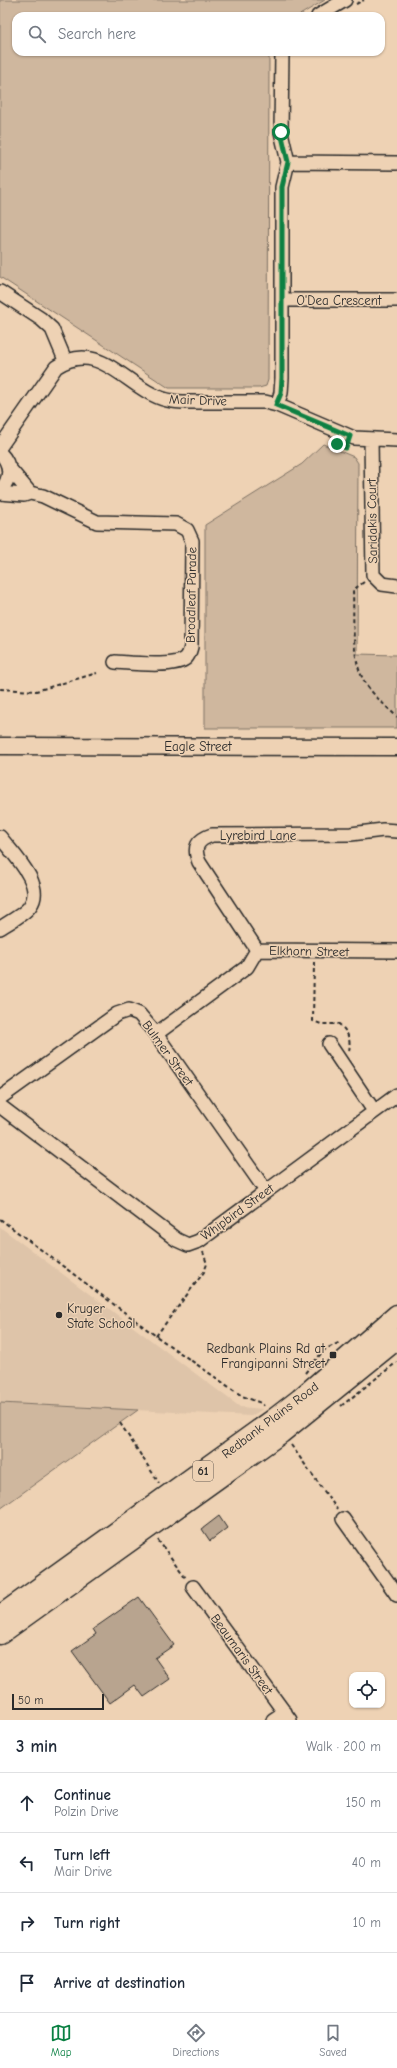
<!DOCTYPE html>
<html lang="en">
<head>
<meta charset="utf-8">
<style>
	:root { --surface:#fff; --page:#f2f2f3; --text:#1f2937; --muted:#747a83; --line:#e0e1e3; --accent:#0b8043 }
	body { margin:0; font-family:"Comic Neue",sans-serif; background:var(--page); color:var(--text) }
	.controls { position:absolute; right:12px; bottom:12px; display:grid; overflow:hidden; border-radius:8px; box-shadow:0 1px 3px #0004 }
	.controls button { width:36px; height:36px; display:grid; place-items:center; padding:0; border:0; border-bottom:1px solid var(--line); background:var(--surface); color:var(--text); font:20px sans-serif }
	.scale { position:absolute; left:12px; bottom:10px; width:92px; box-sizing:border-box; padding-left:4px; border:2px solid #2b2b2b; border-top:0; font-size:11px; line-height:14px; white-space:nowrap; color:#2b2b2b; -webkit-text-stroke:3px #eed2b4; paint-order:stroke }
	.stop { position:absolute; width:12px; height:12px; margin:-9px; border:3px solid #0b8043; border-radius:50%; background:#fff }
	.stop.end { background:#0b8043; border-color:#fff; box-shadow:0 1px 4px #0008 }
	.list { margin:0; padding:0; list-style:none }
	h2 { display:flex; justify-content:space-between; align-items:center; height:52px; margin:0; padding:0 16px; font-size:17px }
	h2 small { font-size:13px; font-weight:400; color:var(--muted) }
	.list li { display:grid; grid-template-columns:26px 1fr auto; gap:12px; align-items:center; box-sizing:border-box; height:60px; padding:0 16px; border-top:1px solid var(--line) }
	.list b { display:block; font-size:15px; white-space:nowrap }
	.list p { margin:0; font-size:13px; white-space:nowrap; color:var(--muted) }
	.list em { font-size:13px; font-style:normal; color:var(--muted) }
	.icon { flex:none; width:22px; height:22px; fill:none; stroke:currentColor; stroke-width:2; stroke-linecap:round; stroke-linejoin:round }
	.map { position:relative; flex:none; width:397px; height:1720px; overflow:hidden }
	.search { position:absolute; background:var(--surface); box-shadow:0 1px 3px #0004; left:12px; right:12px; top:12px; height:44px; display:flex; align-items:center; gap:10px; box-sizing:border-box; padding:0 14px; border-radius:12px; color:var(--muted); font-size:15px }
	.sheet { height:292px; background:var(--surface) }
	nav { display:flex; justify-content:space-around; align-items:center; box-sizing:border-box; height:56px; border-top:1px solid var(--line); background:var(--surface); font-size:11px; color:var(--muted) }
	nav a { display:grid; justify-items:center; gap:2px }
	nav .on { color:var(--accent) }
	.map>svg:first-child { display:block }
</style>
</head>
<body>
<div class="map">
<svg width="397" height="1720" viewBox="0 0 397 1720">
	<rect width="100%" height="100%" fill="#eed2b4"/>
	<filter id="ink" filterUnits="userSpaceOnUse"><feTurbulence type="fractalNoise" baseFrequency=".025" numOctaves="2"/><feDisplacementMap in="SourceGraphic" scale="8" xChannelSelector="R" yChannelSelector="G"/><feConvolveMatrix kernelMatrix="1 2 1 2 8 2 1 2 1" color-interpolation-filters="sRGB"/></filter>
	<g filter="url(#ink)">
		<path fill="#dec4a9" d="M0 1227 240 1407 263 1409 251 1416 0 1403Z"/>
		<path fill="#cfb79e" stroke="#7d7164" d="M0 0H325L298 16H16V52H269L268 380 266 386 259 388H169L0 277Z
			M323 444 354 457 358 463 357 654 397 655V728H205V525L302 464Z
			M0 1403 138 1410 0 1509Z"/>
		<path fill="#b8a48f" stroke="#2b2b2b" d="M219 1516 227 1528 210 1541 202 1529Z
			M139 1597 174 1645 155 1658 170 1679 144 1697 135 1685 110 1703 72 1651 96 1634 93 1629Z"/>
		<g fill="none" stroke-linecap="round" stroke-linejoin="round">
			<g stroke="#2b2b2b" stroke-width="16">
				<path id="minor" d="M318 16 345 0
					M288 162 397 163
					M0 292 41 319 52 329 65 360
					M282 300H397
					M277 405 281 393 282 378V187L288 162 281 132 282 52
					M371 439 373 575 382 584 397 586
					M0 447 56 367C100 337 127 390 167 400 178 403 190 402 200 402 222 402 243 402 265 402L277 405 354 438 397 440
					M0 453C12 465 11 479 0 491
					M9 468 30 493
					M0 493 24 495 30 493 43 496 97 522 176 524 187 530 192 541 191 647C190 651 189 655 186 658 175 668 131 663 115 662
					M0 837C12 853 46 885 30 906 26 913 8 923 0 928
					M257 950 199 862C193 847 197 840 212 835L351 834 383 830 397 831
					M156 1034 247 967 257 950 397 951
					M329 1044 374 1111
					M0 1098 117 1014 129 1010 139 1014 156 1034 266 1191
					M0 1106 177 1240 188 1245 199 1241 397 1095
					M343 1519 397 1595
					M193 1587 290 1720
					M273 1720 285 1712"/>
			</g>
			<g stroke="#2b2b2b" stroke-width="19">
				<path id="tertiary" d="M0 746 397 747"/>
			</g>
			<g stroke="#2b2b2b" stroke-width="23">
				<path id="primary" d="M0 1616 274 1419 300 1399 397 1315
					M0 1634 281 1433 397 1339"/>
			</g>
			<path stroke="#2b2b2b" stroke-width="2" stroke-dasharray="4 3" stroke-linecap="butt" d="M356 4 364 0
				M364 582 353 590C354 616 351 654 362 677 369 692 385 705 397 717
				M0 689 36 691 97 673
				M314 962 313 1021 321 1024H339C348 1032 351 1039 349 1052
				M0 1219 156 1336 242 1396 261 1403 264 1406
				M156 1336 204 1272 207 1264 203 1252
				M305 1373 324 1350 340 1342
				M341 1406 397 1362
				M120 1423 159 1483
				M291 1445 337 1509
				M158 1540 186 1578"/>
			<use href="#minor" stroke="#eed2b4" stroke-width="13"/>
			<use href="#tertiary" stroke="#eed2b4" stroke-width="16"/>
			<use href="#primary" stroke="#eed2b4" stroke-width="20"/>
		</g>
	</g>
	<g fill="none" stroke-linecap="round" stroke-linejoin="round" filter="url(#ink)">
		<path stroke="#0b8043" stroke-width="5" d="M281 132 288 162 282 187V378L281 393 276 405 350 436 346 448 337 444"/>
	</g>
	<g fill="#2b2b2b" stroke="#eed2b4" stroke-width="1.5">
		<circle cx="59" cy="1315" r="4"/>
		<rect x="329" y="1351" width="8" height="8" rx="2"/>
	</g>
	<g text-anchor="middle" dominant-baseline="central" stroke-width="3" stroke-linejoin="round" paint-order="stroke">
		<rect fill="#eed2b4" stroke="#665d54" stroke-width="1" x="193" y="1461" width="20" height="20" rx="3"/>
		<g font-size="12" font-weight="bold" fill="#2b2b2b">
			<text x="203" y="1471">61</text>
		</g>
		<g font-size="13" fill="#2b2b2b" stroke="#eed2b4">
			<text x="339" y="300">O'Dea Crescent</text>
			<text transform="translate(198 400) rotate(2)">Mair Drive</text>
			<text transform="translate(372 521) rotate(-91)">Saridakis Court</text>
			<text transform="translate(191 595) rotate(-89)">Broadleaf Parade</text>
			<text x="198" y="746">Eagle Street</text>
			<text x="258" y="835">Lyrebird Lane</text>
			<text transform="translate(309 951) rotate(1)">Elkhorn Street</text>
			<text transform="translate(168 1053) rotate(54)">Bulmer Street</text>
			<text transform="translate(237 1212) rotate(-36)">Whipbird Street</text>
			<text transform="translate(270 1420) rotate(-37)">Redbank Plains Road</text>
			<text transform="translate(242 1654) rotate(54)">Beaumaris Street</text>
		</g>
		<g font-size="13" fill="#2b2b2b" stroke="#eed2b4" text-anchor="start">
			<text x="67" y="1308">Kruger<tspan x="67" dy="15">State School</tspan></text>
			<text x="325" y="1348" text-anchor="end">Redbank Plains Rd at<tspan x="325" dy="15">Frangipanni Street</tspan></text>
		</g>
	</g>
</svg>
<div class="controls">
<button><svg class="icon" aria-label="locate" viewBox="0 0 24 24"><circle cx="12" cy="12" r="6"/><path d="M12 2v4M12 18v4M2 12h4M18 12h4"/></svg></button>
</div>
<div class="scale">50 m</div>
<div class="stop" style="left:281px;top:132px"></div>
<div class="stop end" style="left:337px;top:444px"></div>
<div class="search"><svg class="icon" aria-label="search" viewBox="0 0 24 24"><circle cx="10" cy="10" r="6"/><path d="M15 15l6 6"/></svg>Search here</div>
</div>
<section class="sheet">
<h2>3 min<small>Walk · 200 m</small></h2>
<ul class="list">
<li><svg class="icon" aria-label="ahead" viewBox="0 0 24 24"><path d="M12 20V5M6 11l6-6 6 6"/></svg><div><b>Continue</b><p>Polzin Drive</p></div><em>150 m</em></li>
<li><svg class="icon" aria-label="left" viewBox="0 0 24 24"><path d="M17 20v-9H6M10 6l-5 5 5 5"/></svg><div><b>Turn left</b><p>Mair Drive</p></div><em>40 m</em></li>
<li><svg class="icon" aria-label="right" viewBox="0 0 24 24"><path d="M7 20v-9h11M14 6l5 5-5 5"/></svg><div><b>Turn right</b></div><em>10 m</em></li>
<li><svg class="icon" aria-label="arrive" viewBox="0 0 24 24"><path d="M6 21V4h12l-3 4 3 4H6"/></svg><div><b>Arrive at destination</b></div></li>
</ul>
</section>
<nav>
<a class="on"><svg class="icon" aria-label="map" viewBox="0 0 24 24"><path d="M3 6l6-2 6 2 6-2v14l-6 2-6-2-6 2zM9 4v14M15 6v14"/></svg>Map</a>
<a><svg class="icon" aria-label="directions" viewBox="0 0 24 24"><path d="M12 3l9 9-9 9-9-9zM9 14v-3h6M13 9l2 2-2 2"/></svg>Directions</a>
<a><svg class="icon" aria-label="saved" viewBox="0 0 24 24"><path d="M7 4h10v16l-5-4-5 4z"/></svg>Saved</a>
</nav>
</body>
</html>
